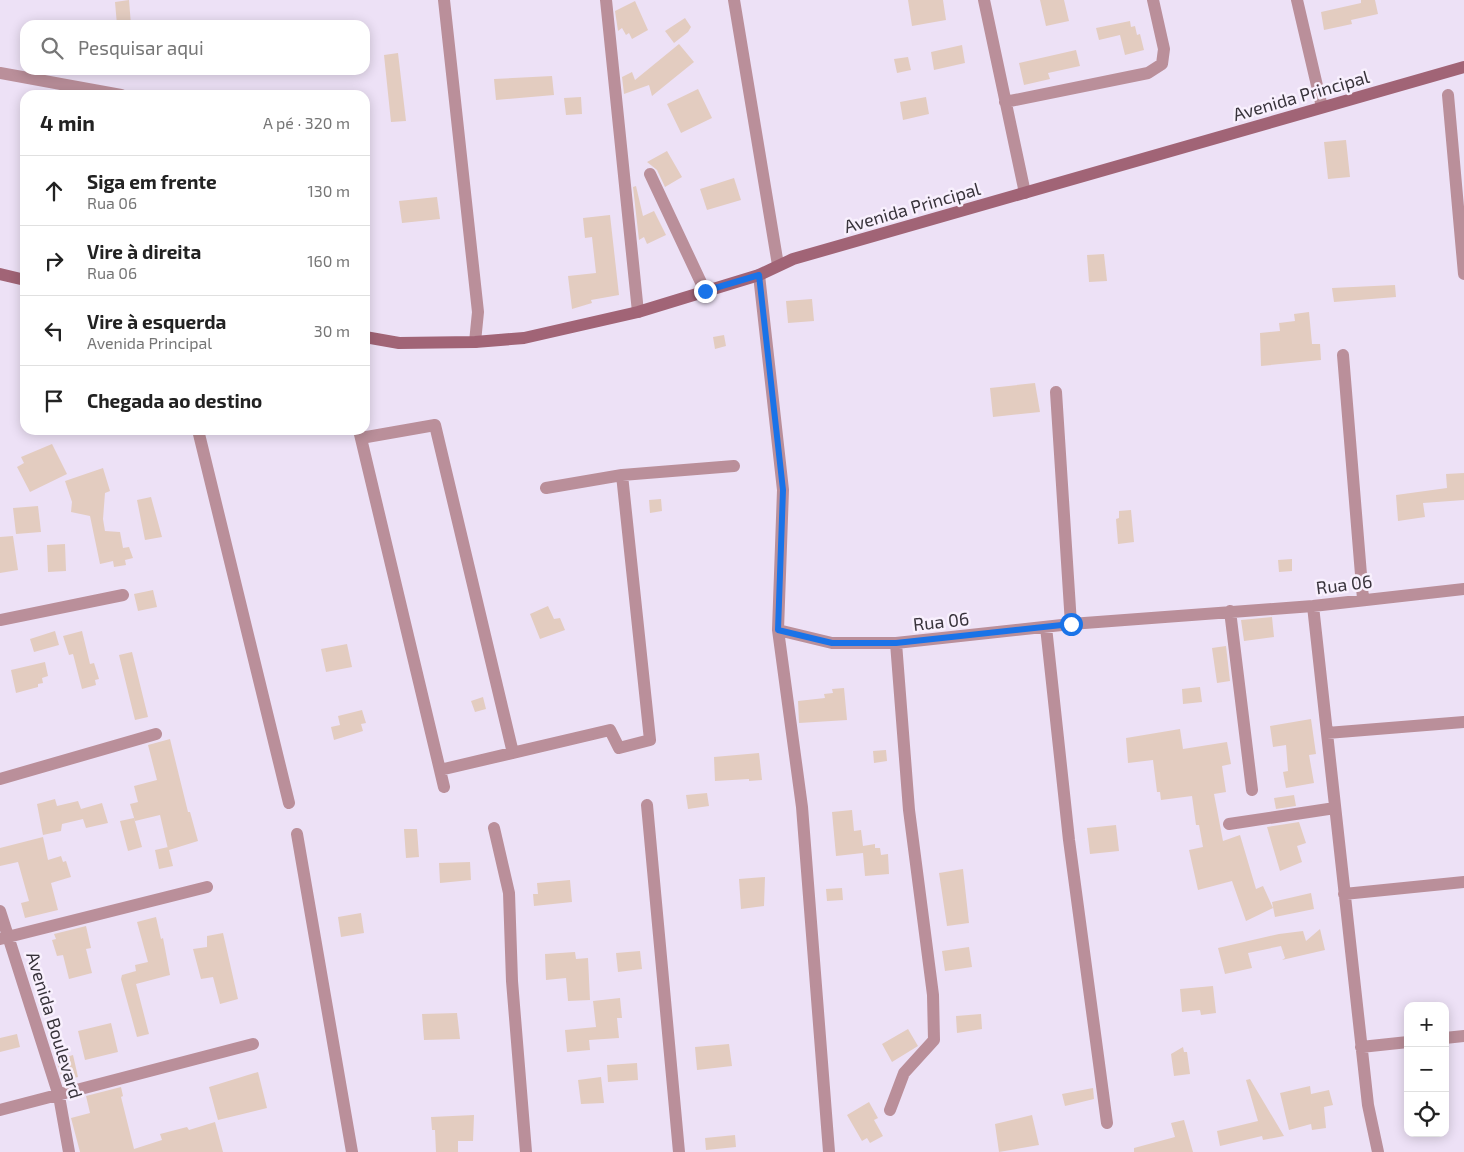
<!DOCTYPE html>
<html lang="pt">
<head>
<meta charset="utf-8">
<style>
	:root { --surface:#fff; --page:#f2f2f2; --text:#222; --muted:#767676; --line:#e0e0e0 }
	body { margin:0; font-family:"Exo 2",sans-serif; background:var(--page); color:var(--text) }
	.controls { position:absolute; right:15px; bottom:15px; display:grid; overflow:hidden; border-radius:10px; box-shadow:0 2px 12px #0003 }
	.controls button { width:45px; height:45px; display:grid; place-items:center; padding:0; border:0; border-bottom:1px solid var(--line); background:var(--surface); color:var(--text); font:25px sans-serif }
	.stop { position:absolute; width:15px; height:15px; margin:-11px; border:4px solid #1a73e8; border-radius:50%; background:#fff }
	.stop.end { background:#1a73e8; border-color:#fff; box-shadow:0 1px 5px #0008 }
	.list { margin:0; padding:0; list-style:none }
	h2 { display:flex; justify-content:space-between; align-items:center; height:65px; margin:0; padding:0 20px; font-size:21px }
	h2 small { font-size:16px; font-weight:400; color:var(--muted) }
	.list li { display:grid; grid-template-columns:32px 1fr auto; gap:15px; align-items:center; box-sizing:border-box; height:70px; padding:0 20px; border-top:1px solid var(--line) }
	.list b { display:block; font-size:19px; white-space:nowrap }
	.list p { margin:0; font-size:16px; white-space:nowrap; color:var(--muted) }
	.list em { font-size:16px; font-style:normal; color:var(--muted) }
	.icon { flex:none; width:28px; height:28px; fill:none; stroke:currentColor; stroke-width:2; stroke-linecap:round; stroke-linejoin:round }
	.map { position:relative; flex:none; width:1464px; height:1152px; overflow:hidden }
	.search { position:absolute; background:var(--surface); box-shadow:0 2px 12px #0003; left:20px; top:20px; width:350px; height:55px; display:flex; align-items:center; gap:12px; box-sizing:border-box; padding:0 18px; border-radius:15px; color:var(--muted); font-size:19px }
	.panel { position:absolute; background:var(--surface); box-shadow:0 2px 12px #0003; left:20px; top:90px; width:350px; height:345px; border-radius:15px }
	.map>svg:first-child { display:block }
</style>
</head>
<body>
<div class="map">
<svg width="1464" height="1152" viewBox="0 0 1464 1152">
	<rect width="100%" height="100%" fill="#ede1f6"/>
	<path fill="#e3ccc0" d="M129 0 131 25H117L115 2Z
		M908 0H943L946 20 912 26Z
		M1040 0H1064L1069 21 1046 26Z
		M1361 0H1375L1378 14 1351 20 1352 24 1324 30 1321 12 1361 3Z
		M635 1 648 30 632 39 629 33 626 35 622 28 618 31 615 11Z
		M685 18 691 27 688 32 674 43 665 31Z
		M1130 21 1131 27 1135 26 1137 35 1140 34 1144 50 1125 55 1120 35 1099 40 1096 28Z
		M679 44 694 62 652 96 649 85 624 94 622 77 632 72 635 80Z
		M962 45 965 63 934 70 931 52Z
		M1076 50 1080 66 1048 73 1050 79 1024 85 1019 63Z
		M398 53 406 121 391 122 384 55Z
		M908 57 911 70 897 73 894 59Z
		M552 76 554 95 496 100 494 79Z
		M698 89 712 118 681 133 667 104Z
		M581 97 582 114 566 115 564 98Z
		M926 97 929 114 903 120 900 102Z
		M1346 140 1350 177 1328 179 1324 142Z
		M667 151 682 177 665 187 657 170 647 162Z
		M734 178 741 200 707 210 700 189Z
		M636 186 643 216 654 211 666 235 647 244 644 237 639 240 633 187Z
		M437 197 440 219 402 223 399 201Z
		M610 215 619 295 591 300 592 303 572 309 568 276 596 273 592 237 585 238 583 218Z
		M1104 254 1107 281 1089 282 1087 255Z
		M1395 285 1396 297 1334 302 1332 288Z
		M812 299 814 321 788 323 786 301Z
		M1309 312 1312 344H1320L1321 360 1261 366 1260 333 1280 331 1279 323 1295 321 1294 314Z
		M724 335 726 346 715 349 713 337Z
		M1035 383 1040 412 993 417 990 388Z
		M52 444 67 474 30 492 17 467 24 463 21 457Z
		M103 468 110 491 105 493 103 519 105 531 120 532 123 548 129 547 133 558 125 560 126 565 114 567 113 561 100 564 90 516 71 512 72 502 65 481Z
		M1464 473V500L1423 503 1425 517 1398 521 1396 495 1447 488 1446 474Z
		M151 497 162 537 145 540 137 500Z
		M661 499 662 511 650 513 649 500Z
		M38 506 41 532 16 534 13 508Z
		M1131 510 1134 542 1118 544 1116 519 1119 518V511Z
		M13 536 18 570 0 573V537Z
		M65 544 66 571 48 572 47 545Z
		M1292 559V571L1279 572 1278 560Z
		M153 590 157 607 138 611 134 594Z
		M548 606 554 619 560 618 565 630 540 639 530 614Z
		M1272 617 1274 637 1244 641 1241 620Z
		M55 631 59 645 34 652 30 639Z
		M82 631 90 664 94 663 99 679 95 680 96 685 82 689 73 654 69 655 63 636Z
		M347 644 352 667 326 672 321 649Z
		M1226 646 1230 681 1217 683 1212 648Z
		M132 652 148 717 135 720 119 655Z
		M45 662 48 676 42 678 43 683 38 684V687L16 693 11 670Z
		M1200 687 1202 702 1183 704 1182 689Z
		M844 688 847 720 799 723 798 701 825 698 824 694 833 693 832 689Z
		M483 697 486 709 475 712 471 701Z
		M362 710 366 723 361 724 363 731 334 740 331 727 340 725 338 716Z
		M1311 719 1316 754 1309 755 1314 783 1286 788 1283 772 1288 771 1286 745 1273 747 1270 726Z
		M1180 729 1183 749 1227 742 1231 764 1222 766 1226 792 1214 794 1223 841 1240 835 1256 889 1263 886 1273 908 1246 921 1232 881 1198 890 1189 850 1203 847 1199 825H1196L1192 796 1161 800 1160 792H1157L1153 760 1128 763 1126 738Z
		M170 739 188 812H190L198 841 169 850 173 866 159 869 155 850 168 847V849L160 815 135 821 130 804 138 802 134 786 157 780 148 745Z
		M886 750 887 761 874 763 873 751Z
		M759 753 762 780 749 781V779L715 781 714 757Z
		M707 793 709 806 688 809 686 795Z
		M1294 795 1296 806 1276 809 1274 798Z
		M55 799 57 806 78 801 81 809 102 803 108 823 86 828 83 819 62 824 61 831 43 835 37 804Z
		M852 810 854 831 861 830 863 846 875 844V848H880L881 855 888 854 889 874 865 876 863 853 836 856 832 812Z
		M134 818 142 847 128 851 120 821Z
		M1299 822 1306 843 1297 846 1302 862 1280 871 1267 827Z
		M1116 825 1119 851 1090 854 1087 828Z
		M404 829H417L419 857 406 858Z
		M43 837 48 860 61 856 63 862 66 861 71 877 51 883 58 910 25 918 21 903 29 901 18 862 0 866V848Z
		M470 862 471 880 440 883 439 863Z
		M963 869 969 923 947 926 939 873Z
		M765 877 764 906 741 909 739 879Z
		M570 880 572 902 534 906 533 894H538L537 883Z
		M842 888 843 900 827 901 826 889Z
		M1311 893 1314 909 1275 917 1272 902Z
		M361 913 364 933 341 937 338 917Z
		M156 917 161 939 163 938 170 975 136 984 149 1034 137 1037 121 979 122 975 136 971 135 965 148 962 137 922Z
		M86 926 91 948 86 949 92 973 69 979 63 955 57 956 52 940 56 939 54 934Z
		M1320 929 1325 950 1282 960 1285 958 1281 946 1248 953 1252 968 1225 974 1218 948 1279 934 1303 931 1306 941Z
		M223 933 238 999 220 1004 213 977 201 979 193 949 207 947V936Z
		M969 947 972 967 945 971 942 951Z
		M640 951 642 969 618 972 616 953Z
		M575 952 576 959 588 958 590 1000 568 1001 566 978 546 980 545 954Z
		M1213 986 1216 1013 1201 1015 1200 1010 1182 1012 1180 989Z
		M620 998 622 1018H617L619 1038 589 1040 590 1050 567 1052 565 1030 596 1027 593 1001Z
		M457 1013 460 1039 424 1040 422 1014Z
		M981 1014 982 1029 957 1033 956 1016Z
		M111 1023 118 1052 85 1060 78 1031Z
		M908 1029 918 1046 892 1062 882 1044Z
		M17 1034 20 1047 0 1052V1038Z
		M729 1044 732 1066 697 1070 695 1047Z
		M1183 1047 1184 1052H1187L1190 1074 1174 1076 1171 1054Z
		M73 1055 78 1077 63 1081 56 1060Z
		M637 1063 638 1080 608 1082 607 1065Z
		M258 1072 267 1108 218 1120 209 1087Z
		M601 1077 604 1103 581 1104 578 1080Z
		M1250 1079 1284 1136 1263 1140 1262 1136 1220 1146 1217 1131 1258 1121 1246 1080Z
		M1310 1086 1311 1094 1329 1090 1333 1105 1324 1107 1326 1128 1312 1130 1311 1124 1289 1130 1280 1093Z
		M121 1087 123 1096 121 1097 134 1149 162 1140 160 1134 187 1127 189 1130 215 1122 223 1152H80L71 1118 90 1113 86 1096Z
		M1093 1088 1094 1099 1065 1106 1062 1094Z
		M869 1102 878 1118 874 1120 883 1136 870 1143 867 1138 862 1141 847 1115Z
		M474 1115 473 1141H458V1152H436L435 1130H432L431 1117Z
		M1032 1115 1039 1145 999 1152 995 1124Z
		M1184 1120 1193 1152H1134V1148L1175 1137 1171 1123Z
		M735 1135 736 1147 706 1150 705 1138Z"/>
	<g fill="none" stroke-linecap="round" stroke-linejoin="round">
		<path stroke="#ba8f9a" stroke-width="12" d="M444 0 478 312 475 342
			M606 0 638 312
			M734 0 778 265
			M984 0 1025 193
			M1297 0 1322 107
			M0 73 121 95
			M1448 95 1464 274
			M1005 102 1148 73 1162 64 1164 49 1153 0
			M650 174 705 291
			M759 275 783 490 778 630 832 643H896L1071 624 1313 606 1464 589
			M1343 355 1363 599
			M1056 392 1071 624
			M198 430 289 803
			M359 430 444 787
			M361 438 435 425 513 753
			M546 488 622 475 734 466
			M1313 606 1368 1105 1378 1152
			M1230 611 1252 790
			M0 620 123 595
			M1046 627 1069 840 1107 1123
			M778 630 802 807 829 1152
			M1327 733 1464 722
			M440 770 610 730 619 748 650 740 622 475
			M0 779 156 734
			M647 805 679 1152
			M1229 824 1335 808
			M494 828 509 893 512 981 526 1152
			M297 834 352 1152
			M1344 894 1464 882
			M0 911 59 1096 69 1152
			M0 939 207 887
			M1445 1038 1464 1036
			M1361 1047 1408 1042
			M0 1110 253 1044
			M890 1110 904 1073 934 1040 933 995 909 810 896 643"/>
		<path stroke="#a16476" stroke-width="12" d="M0 274 25 280
			M365 337 399 343 475 342 524 338 638 312 759 275 793 259 1464 67"/>
	</g>
	<g fill="none" stroke-linecap="round" stroke-linejoin="round">
		<path stroke="#1a73e8" stroke-width="6" d="M705 291 759 275 783 490 778 630 832 643H896L1071 624"/>
	</g>
	<g text-anchor="middle" dominant-baseline="central" stroke-width="5" stroke-linejoin="round" paint-order="stroke">
		<g font-size="18" fill="#38333b" stroke="#f8f0fd">
			<text transform="translate(1301 95) rotate(-16)">Avenida Principal</text>
			<text transform="translate(912 207) rotate(-16)">Avenida Principal</text>
			<text transform="translate(1344 584) rotate(-7)">Rua 06</text>
			<text transform="translate(941 621) rotate(-6)">Rua 06</text>
			<text transform="translate(55 1025) rotate(73)">Avenida Boulevard</text>
		</g>
	</g>
</svg>
<div class="controls">
<button>+</button>
<button>−</button>
<button><svg class="icon" aria-label="locate" viewBox="0 0 24 24"><circle cx="12" cy="12" r="6"/><path d="M12 2v4M12 18v4M2 12h4M18 12h4"/></svg></button>
</div>
<div class="stop" style="left:1071px;top:624px"></div>
<div class="stop end" style="left:705px;top:291px"></div>
<div class="search"><svg class="icon" aria-label="search" viewBox="0 0 24 24"><circle cx="10" cy="10" r="6"/><path d="M15 15l6 6"/></svg>Pesquisar aqui</div>
<section class="panel">
<h2>4 min<small>A pé · 320 m</small></h2>
<ul class="list">
<li><svg class="icon" aria-label="ahead" viewBox="0 0 24 24"><path d="M12 20V5M6 11l6-6 6 6"/></svg><div><b>Siga em frente</b><p>Rua 06</p></div><em>130 m</em></li>
<li><svg class="icon" aria-label="right" viewBox="0 0 24 24"><path d="M7 20v-9h11M14 6l5 5-5 5"/></svg><div><b>Vire à direita</b><p>Rua 06</p></div><em>160 m</em></li>
<li><svg class="icon" aria-label="left" viewBox="0 0 24 24"><path d="M17 20v-9H6M10 6l-5 5 5 5"/></svg><div><b>Vire à esquerda</b><p>Avenida Principal</p></div><em>30 m</em></li>
<li><svg class="icon" aria-label="arrive" viewBox="0 0 24 24"><path d="M6 21V4h12l-3 4 3 4H6"/></svg><div><b>Chegada ao destino</b></div></li>
</ul>
</section>
</div>
</body>
</html>
